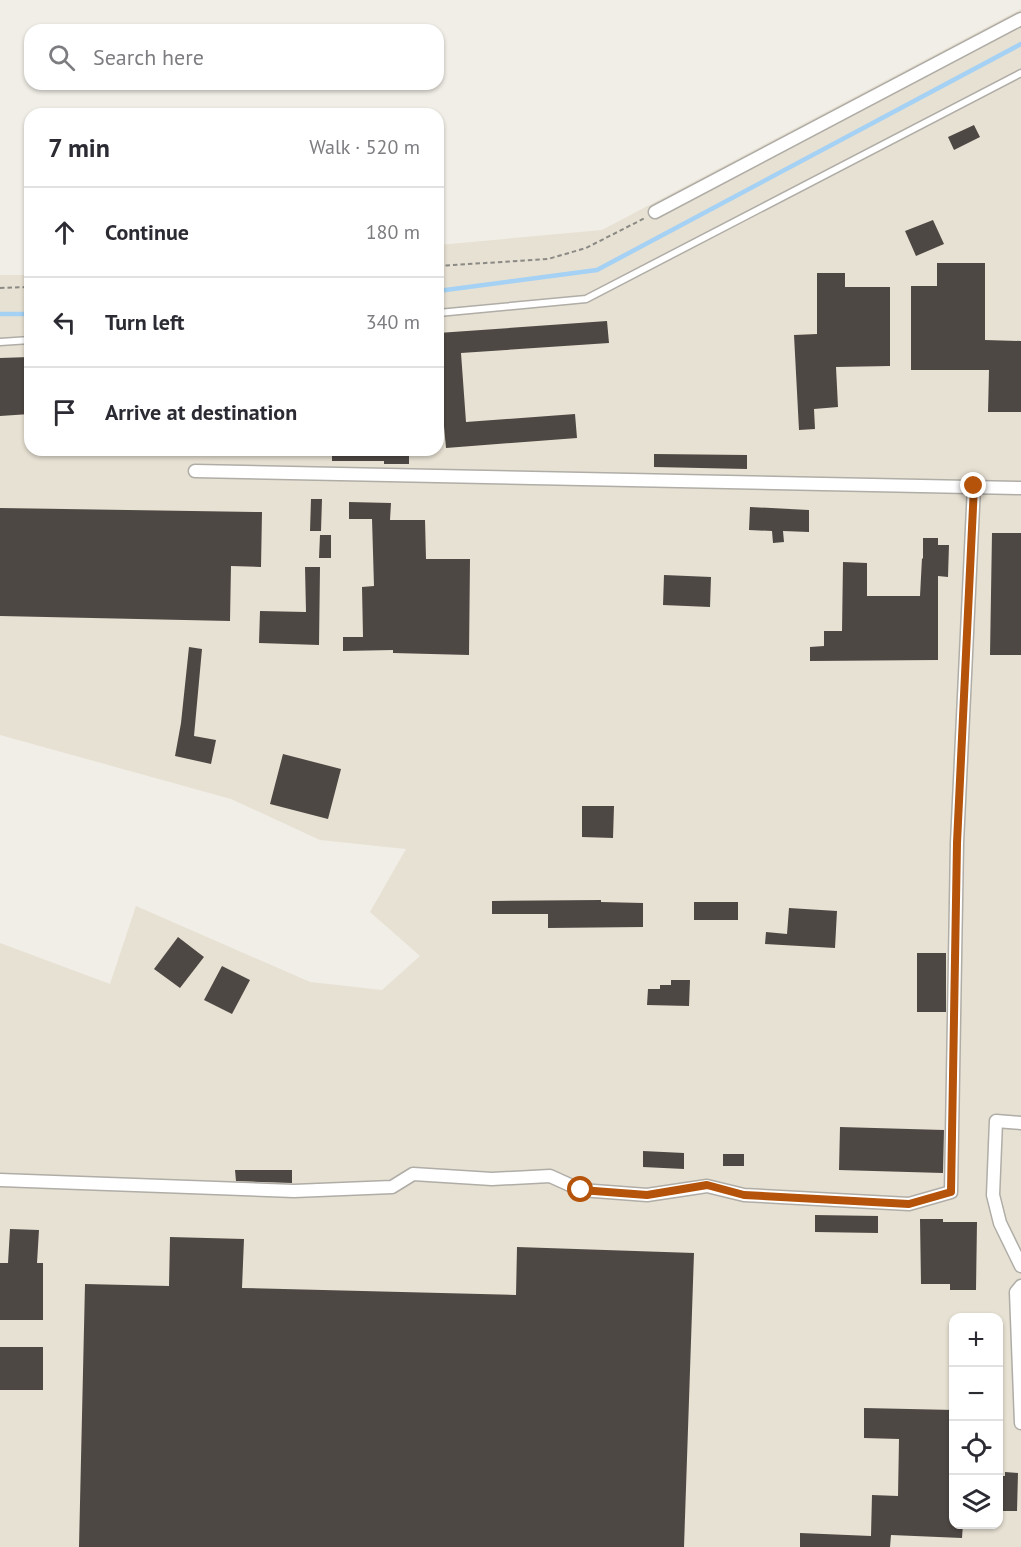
<!DOCTYPE html>
<html lang="en">
<head>
<meta charset="utf-8">
<style>
	:root { --surface:#fff; --page:#f7f7f7; --text:#2b2b33; --muted:#7c7c81; --line:#e1e1e2 }
	body { margin:0; font-family:"PT Sans",sans-serif; background:var(--page); color:var(--text) }
	.controls { position:absolute; right:18px; bottom:18px; display:grid; overflow:hidden; border-radius:12px; box-shadow:0 2px 4px #0004 }
	.controls button { width:54px; height:54px; display:grid; place-items:center; padding:0; border:0; border-bottom:2px solid var(--line); background:var(--surface); color:var(--text); font:30px sans-serif }
	.stop { position:absolute; width:18px; height:18px; margin:-14px; border:4px solid #b45309; border-radius:50%; background:#fff }
	.stop.end { background:#b45309; border-color:#fff; box-shadow:0 2px 6px #0008 }
	.list { margin:0; padding:0; list-style:none }
	h2 { display:flex; justify-content:space-between; align-items:center; height:78px; margin:0; padding:0 24px; font-size:26px }
	h2 small { font-size:20px; font-weight:400; color:var(--muted) }
	.list li { display:grid; grid-template-columns:39px 1fr auto; gap:18px; align-items:center; box-sizing:border-box; height:90px; padding:0 24px; border-top:2px solid var(--line) }
	.list b { display:block; font-size:22px; white-space:nowrap }
	.list em { font-size:20px; font-style:normal; color:var(--muted) }
	.icon { flex:none; width:33px; height:33px; fill:none; stroke:currentColor; stroke-width:2; stroke-linecap:round; stroke-linejoin:round }
	.map { position:relative; flex:none; width:1021px; height:1547px; overflow:hidden }
	.search { position:absolute; background:var(--surface); box-shadow:0 2px 4px #0004; left:24px; top:24px; width:420px; height:66px; display:flex; align-items:center; gap:15px; box-sizing:border-box; padding:0 21px; border-radius:18px; color:var(--muted); font-size:22px }
	.panel { position:absolute; background:var(--surface); box-shadow:0 2px 4px #0004; left:24px; top:108px; width:420px; height:348px; border-radius:18px }
	.map>svg:first-child { display:block }
</style>
</head>
<body>
<div class="map">
<svg width="1021" height="1547" viewBox="0 0 1021 1547">
	<rect width="100%" height="100%" fill="#f1eee7"/>
	<path fill="#e7e1d3" fill-rule="evenodd" d="M1021 9V1547H0V943L110 984 136 906 310 982 382 990 420 956 370 912 406 849 320 840 231 799 0 735V275H30V450H438V245L602 230ZM954 1318H998V1524H954Z"/>
	<g fill="none" stroke-linecap="round" stroke-linejoin="round">
		<path stroke="#a4d1f4" stroke-width="4.5" d="M438 291 597 270 1021 44
			M0 314H30"/>
	</g>
	<path fill="#4e4844" d="M974 125 980 137 954 150 948 137Z
		M933 220 944 244 916 256 905 231Z
		M937 263H985V340L1021 341V412H988L989 370H911V286H937Z
		M817 273H845V287H890V366L836 367 838 407 814 409 815 429 799 430 794 335 817 334Z
		M607 321 609 343 461 353 466 422 575 414 577 438 446 448 438 360V333Z
		M30 357V414L0 416V358Z
		M332 450H409V464H384V461H332Z
		M654 454 747 455V469L654 467Z
		M311 499H322L321 531H310Z
		M349 502 391 503 390 520H425L426 559H470L469 655 393 653V650L343 651V637H363L362 587 374 586 372 519H349Z
		M750 507 809 510V532L783 531 784 542 773 543 772 531 749 530Z
		M0 508 262 512 261 567 231 566 230 621 0 616Z
		M992 533H1021V655H990Z
		M320 535H331V558H319Z
		M923 538H938V545H949L948 577 938 576V660L810 661V647L824 646V631H842L843 562 867 563V596H920L922 558 923 559Z
		M305 567H320L319 645 259 643 260 611 306 612Z
		M664 575 711 577 710 607 663 605Z
		M189 647 202 649 194 736 216 740 211 764 175 756 181 723Z
		M283 754 341 769 328 819 270 804Z
		M582 806H614L613 838 582 837Z
		M601 900V902L643 903V927L548 928V914H492V901Z
		M694 902H738V920H694Z
		M789 908 837 911 835 948 765 944 766 932 787 934Z
		M178 937 204 957 180 988 154 969Z
		M917 953H946V1012H917Z
		M222 966 250 980 232 1014 204 1000Z
		M671 980H690L689 1006 647 1005 648 989H660V985H671Z
		M840 1127 944 1130 943 1173 839 1170Z
		M643 1151 684 1153V1169L643 1167Z
		M723 1154H744V1166H723Z
		M235 1170H292V1183L236 1181Z
		M815 1215 878 1216V1233L815 1232Z
		M920 1219H943V1222H977L976 1290H950V1284H921Z
		M10 1229 39 1230 37 1263H43V1320H0V1263H8Z
		M170 1237 244 1239 242 1288 516 1295 517 1247 694 1253 684 1547H79L85 1284 169 1286Z
		M0 1347H43V1390H0Z
		M864 1408 954 1410V1524H963L962 1538 891 1535 890 1547H800V1533L871 1536 872 1495 898 1496 899 1439 864 1438Z
		M1005 1472 1018 1473 1017 1511H999V1476H1005Z"/>
	<g fill="none" stroke-linecap="round" stroke-linejoin="round">
		<g stroke="#b0ada7" stroke-width="9">
			<path id="lane" d="M438 313 586 299 1021 73
				M0 342 30 340"/>
		</g>
		<g stroke="#b0ada7" stroke-width="15">
			<path id="street" d="M655 212 1021 19
				M195 471 1021 488
				M1021 1123 996 1121 993 1195 1000 1223 1021 1266
				M0 1180 294 1191 392 1187 413 1174 492 1179 550 1176 581 1190 647 1195 707 1186 744 1195 909 1204 951 1192 957 843 974 486
				M1021 1286 1016 1292 1021 1423"/>
		</g>
		<path stroke="#8c8a85" stroke-width="2" stroke-dasharray="4.5 3" stroke-linecap="butt" d="M438 266 548 259 586 248 645 218
			M0 288 30 287"/>
		<use href="#lane" stroke="#fff" stroke-width="6"/>
		<use href="#street" stroke="#fff" stroke-width="12"/>
	</g>
	<g fill="none" stroke-linecap="round" stroke-linejoin="round">
		<path stroke="#b45309" stroke-width="8" d="M581 1190 647 1195 707 1185 744 1195 909 1204 951 1192 957 843 974 486"/>
	</g>
</svg>
<div class="controls">
<button>+</button>
<button>−</button>
<button><svg class="icon" aria-label="locate" viewBox="0 0 24 24"><circle cx="12" cy="12" r="6"/><path d="M12 2v4M12 18v4M2 12h4M18 12h4"/></svg></button>
<button><svg class="icon" aria-label="layers" viewBox="0 0 24 24"><path d="M12 4l9 5-9 5-9-5zM3 14l9 5 9-5"/></svg></button>
</div>
<div class="stop" style="left:581px;top:1190px"></div>
<div class="stop end" style="left:974px;top:486px"></div>
<div class="search"><svg class="icon" aria-label="search" viewBox="0 0 24 24"><circle cx="10" cy="10" r="6"/><path d="M15 15l6 6"/></svg>Search here</div>
<section class="panel">
<h2>7 min<small>Walk · 520 m</small></h2>
<ul class="list">
<li><svg class="icon" aria-label="ahead" viewBox="0 0 24 24"><path d="M12 20V5M6 11l6-6 6 6"/></svg><div><b>Continue</b></div><em>180 m</em></li>
<li><svg class="icon" aria-label="left" viewBox="0 0 24 24"><path d="M17 20v-9H6M10 6l-5 5 5 5"/></svg><div><b>Turn left</b></div><em>340 m</em></li>
<li><svg class="icon" aria-label="arrive" viewBox="0 0 24 24"><path d="M6 21V4h12l-3 4 3 4H6"/></svg><div><b>Arrive at destination</b></div></li>
</ul>
</section>
</div>
</body>
</html>
